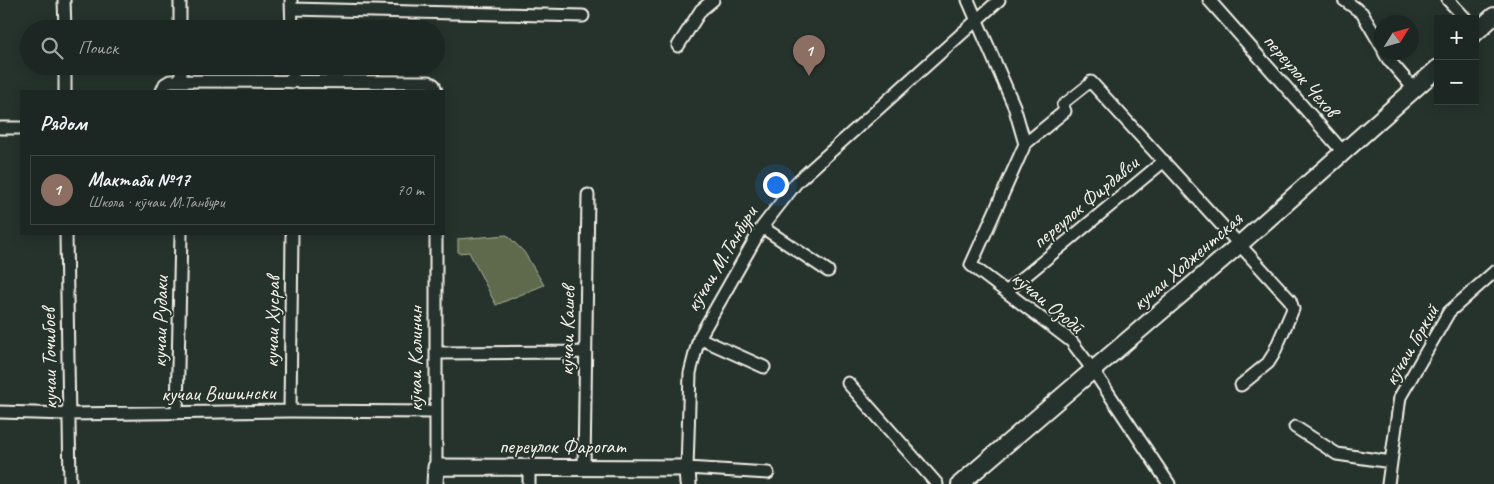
<!DOCTYPE html>
<html lang="ru">
<head>
<meta charset="utf-8">
<style>
	:root { --surface:#1c2622; --page:#29322f; --text:#f1f3f6; --muted:#a0a5a5; --line:#3a4340; --accent:#1a73e8 }
	body { margin:0; font-family:Caveat,sans-serif; background:var(--page); color:var(--text) }
	.controls { position:absolute; right:15px; top:15px; display:grid; overflow:hidden; border-radius:0px; box-shadow:0 2px 12px #0003 }
	.controls button { width:45px; height:45px; display:grid; place-items:center; padding:0; border:0; border-bottom:1px solid var(--line); background:var(--surface); color:var(--text); font:25px sans-serif }
	.compass { position:absolute; left:1374px; top:15px; width:45px; height:45px; border-radius:50%; background:var(--surface); box-shadow:0 2px 12px #0003; rotate:53deg }
	.you { position:absolute; left:775px; top:184px; width:18px; height:18px; margin:-12px; border:4px solid #fff; border-radius:50%; background:#1a73e8; box-shadow:0 0 0 8px #1a73e833 }
	.badge { display:grid; place-items:center; width:32px; height:32px; border-radius:50%; background:var(--accent); color:#fff; font-size:16px; font-weight:700 }
	.pin { position:absolute; translate:-50% -41px; filter:drop-shadow(0 1px 2px #0008) }
	.pin::after { content:''; position:absolute; top:26px; width:18px; height:15px; background:inherit; clip-path:polygon(0 0,100% 0,50% 100%) }
	.list { margin:0; padding:0; list-style:none }
	h2 { display:flex; justify-content:space-between; align-items:center; height:65px; margin:0; padding:0 20px; font-size:21px }
	h2 small { font-size:16px; font-weight:400; color:var(--muted) }
	.list li { display:grid; grid-template-columns:32px 1fr auto; gap:15px; align-items:center; box-sizing:border-box; height:70px; margin:0 10px 10px; padding:0 10px; border:1px solid var(--line); border-radius:0px }
	.list b { display:block; font-size:19px; white-space:nowrap }
	.list p { margin:0; font-size:16px; white-space:nowrap; color:var(--muted) }
	.list em { font-size:16px; font-style:normal; color:var(--muted) }
	.icon { flex:none; width:28px; height:28px; fill:none; stroke:currentColor; stroke-width:2; stroke-linecap:round; stroke-linejoin:round }
	.map { position:relative; flex:none; width:1494px; height:484px; overflow:hidden }
	.search { position:absolute; background:var(--surface); box-shadow:0 2px 12px #0003; left:20px; top:20px; width:425px; height:55px; display:flex; align-items:center; gap:12px; box-sizing:border-box; padding:0 18px; border-radius:28px; color:var(--muted); font-size:19px }
	.panel { position:absolute; background:var(--surface); box-shadow:0 2px 12px #0003; left:20px; top:90px; width:425px; height:145px; border-radius:0px }
	.map>svg:first-child { display:block }
</style>
</head>
<body>
<div class="map">
<svg width="1494" height="484" viewBox="0 0 1494 484">
	<rect width="100%" height="100%" fill="#26332d"/>
	<filter id="ink" filterUnits="userSpaceOnUse"><feTurbulence type="fractalNoise" baseFrequency=".02" numOctaves="2"/><feDisplacementMap in="SourceGraphic" scale="10" xChannelSelector="R" yChannelSelector="G"/><feConvolveMatrix kernelMatrix="1 2 1 2 8 2 1 2 1" color-interpolation-filters="sRGB"/></filter>
	<g filter="url(#ink)">
		<path fill="#5f6b4d" stroke="#aaae9a" d="M507 235 524 252 544 285 496 305 469 252 458 253V239Z"/>
		<g fill="none" stroke-linecap="round" stroke-linejoin="round">
			<g stroke="#f4f1e8" stroke-width="12">
				<path id="pedestrian" d="M1065 111 1062 105 1091 82"/>
			</g>
			<g stroke="#f4f1e8" stroke-width="15">
				<path id="minor" d="M64 0 65 29
					M180 0V29
					M291 0 292 29
					M968 0 1014 106 1025 144 971 265 1071 341 1093 370 1169 484
					M1209 0 1344 153
					M1344 0 1362 13 1382 47
					M1448 0 1466 19
					M292 9 583 16
					M678 46 701 10 713 0
					M1384 52 1388 59 1414 89
					M65 66V91
					M181 66V81
					M293 66V82
					M1091 82 1290 300 1293 309 1273 355 1268 363 1241 385
					M162 91 165 84 170 81H181L429 82 434 85 436 91
					M0 128H21
					M1025 144 1065 111
					M762 227 828 271
					M66 234 70 484
					M1006 292 1164 161
					M699 338 764 367
					M437 353 585 352
					M848 383 937 484
					M290 411 292 234
					M0 412 68 414 290 411 436 412
					M177 412 181 234
					M1295 427 1337 454 1391 462
					M436 467V234
					M584 467 588 195
					M768 473 687 468 690 373 699 338 762 227 797 182 999 0
					M529 484V467
					M1388 484 1400 397 1449 312 1494 272"/>
			</g>
			<g stroke="#f4f1e8" stroke-width="19">
				<path id="tertiary" d="M435 484 436 467 687 468 688 484"/>
			</g>
			<g stroke="#f4f1e8" stroke-width="20">
				<path id="secondary" d="M1475 33 1494 16
					M960 484 1240 244 1438 68"/>
			</g>
			<use href="#pedestrian" stroke="#26332d" stroke-width="9"/>
			<use href="#minor" stroke="#26332d" stroke-width="11"/>
			<use href="#tertiary" stroke="#26332d" stroke-width="15"/>
			<use href="#secondary" stroke="#26332d" stroke-width="16"/>
		</g>
	</g>
	<g text-anchor="middle" dominant-baseline="central" stroke-width="4" stroke-linejoin="round" paint-order="stroke">
		<g font-size="21" fill="#f4f1e8" stroke="#26332d">
			<text transform="translate(1301 75) rotate(49)">переулок Чехов</text>
			<text transform="translate(1085 202) rotate(-40)">переулок Фирдавси</text>
			<text transform="translate(721 259) rotate(-59)">кӯчаи М.Танбури</text>
			<text transform="translate(1187 261) rotate(-41)">кучаи Ходжентская</text>
			<text transform="translate(1048 302) rotate(39)">кӯчаи Озодӣ</text>
			<text transform="translate(160 322) rotate(-89)">кучаи Рудаки</text>
			<text transform="translate(272 322) rotate(-89)">кучаи Хусрав</text>
			<text transform="translate(567 331) rotate(-89)">кӯчаи Кашев</text>
			<text transform="translate(1411 345) rotate(-60)">кӯчаи Горкий</text>
			<text transform="translate(49 359) rotate(-91)">кучаи Точибоев</text>
			<text transform="translate(415 359) rotate(-90)">кӯчаи Калинин</text>
			<text transform="translate(218 393) rotate(-1)">кучаи Вишински</text>
			<text x="562" y="446">переулок Фарогат</text>
		</g>
	</g>
</svg>
<div class="controls">
<button>+</button>
<button>−</button>
</div>
<svg class="compass" viewBox="-18 -18 36 36"><path d="M0-13l5 13h-10z" fill="#e53935"/><path d="M0 13l5-13h-10z" fill="#a0a5a5"/></svg>
<div class="you"></div>
<div class="pin badge" style="left:809px;top:76px;background:#8d6e63">1</div>
<div class="search"><svg class="icon" aria-label="search" viewBox="0 0 24 24"><circle cx="10" cy="10" r="6"/><path d="M15 15l6 6"/></svg>Поиск</div>
<section class="panel">
<h2>Рядом<small></small></h2>
<ul class="list">
<li><span class="badge" style="background:#8d6e63">1</span><div><b>Мактаби №17</b><p>Школа · кӯчаи М.Танбури</p></div><em>70 m</em></li>
</ul>
</section>
</div>
</body>
</html>
